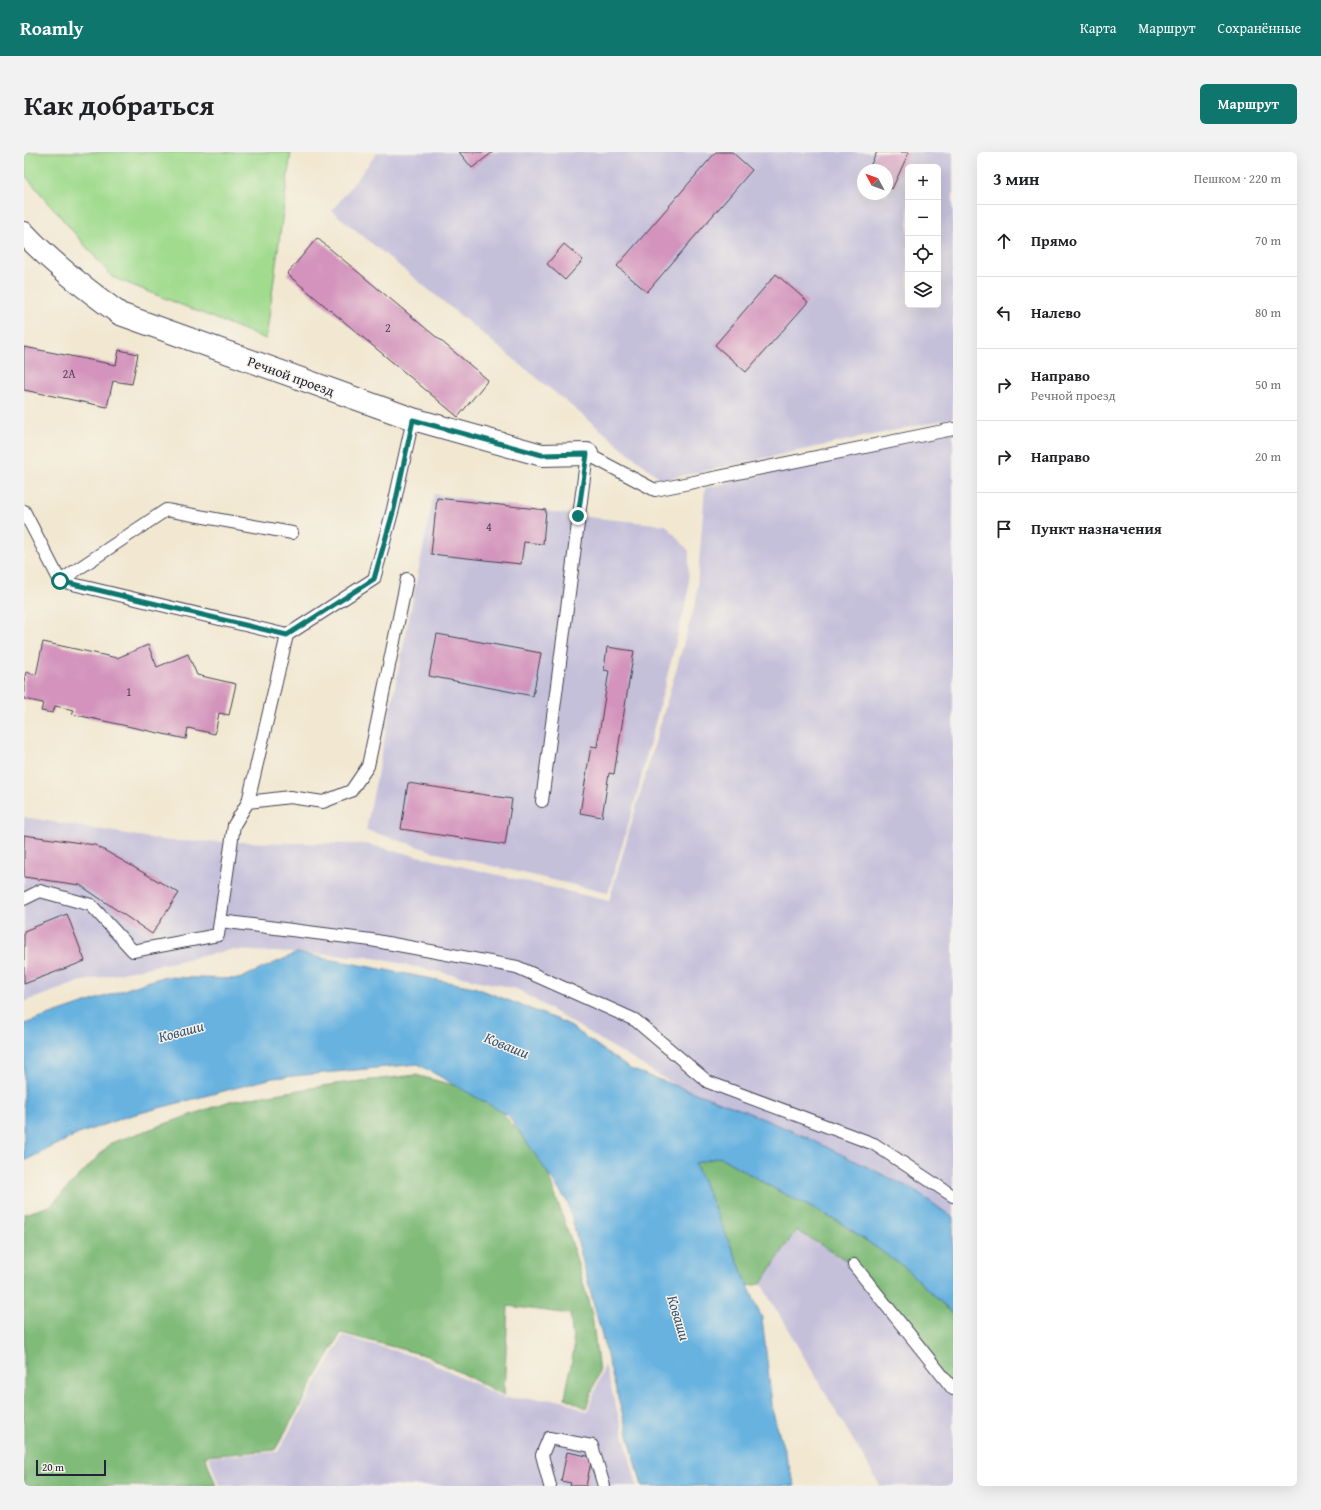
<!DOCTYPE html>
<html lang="ru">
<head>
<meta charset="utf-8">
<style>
	:root { --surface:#fff; --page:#f2f2f2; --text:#202124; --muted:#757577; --line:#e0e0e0; --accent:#0f766e }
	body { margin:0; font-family:"Gentium Book Plus",serif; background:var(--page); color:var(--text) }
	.controls { position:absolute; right:12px; top:12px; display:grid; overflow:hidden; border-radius:6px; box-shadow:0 4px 16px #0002 }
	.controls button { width:36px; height:36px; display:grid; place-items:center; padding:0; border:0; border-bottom:1px solid var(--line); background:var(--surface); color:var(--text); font:20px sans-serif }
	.compass { position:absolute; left:833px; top:12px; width:36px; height:36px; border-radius:50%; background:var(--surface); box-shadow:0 4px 16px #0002; rotate:311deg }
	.scale { position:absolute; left:12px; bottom:10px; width:70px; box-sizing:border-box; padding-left:4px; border:2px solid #22223b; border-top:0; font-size:11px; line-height:14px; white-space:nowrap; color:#22223b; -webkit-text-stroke:3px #f7f3e8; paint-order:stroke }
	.stop { position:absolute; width:12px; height:12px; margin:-9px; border:3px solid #0f766e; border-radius:50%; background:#fff }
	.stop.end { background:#0f766e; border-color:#fff; box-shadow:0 1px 4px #0008 }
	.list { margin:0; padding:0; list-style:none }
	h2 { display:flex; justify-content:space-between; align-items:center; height:52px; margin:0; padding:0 16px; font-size:17px }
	h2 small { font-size:13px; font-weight:400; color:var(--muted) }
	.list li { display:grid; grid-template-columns:26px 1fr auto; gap:12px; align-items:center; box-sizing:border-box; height:72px; padding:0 16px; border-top:1px solid var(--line) }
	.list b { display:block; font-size:15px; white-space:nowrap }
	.list p { margin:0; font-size:13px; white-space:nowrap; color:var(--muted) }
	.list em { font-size:13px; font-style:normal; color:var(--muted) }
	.icon { flex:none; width:22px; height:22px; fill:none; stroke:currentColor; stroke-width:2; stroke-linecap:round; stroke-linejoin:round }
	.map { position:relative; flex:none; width:929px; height:1334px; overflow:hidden; border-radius:6px }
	header { display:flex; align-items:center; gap:24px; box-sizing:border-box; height:56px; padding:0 20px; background:var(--accent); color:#fff }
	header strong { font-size:19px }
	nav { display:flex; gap:22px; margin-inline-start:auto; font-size:14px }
	.intro { display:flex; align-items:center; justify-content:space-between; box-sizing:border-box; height:96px; padding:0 24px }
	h1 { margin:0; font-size:28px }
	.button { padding:10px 18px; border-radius:6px; background:var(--accent); color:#fff; font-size:14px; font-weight:700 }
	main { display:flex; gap:24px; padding:0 24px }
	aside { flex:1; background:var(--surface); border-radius:6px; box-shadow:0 4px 16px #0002 }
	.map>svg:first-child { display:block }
</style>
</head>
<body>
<header>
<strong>Roamly</strong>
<nav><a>Карта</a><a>Маршрут</a><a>Сохранённые</a></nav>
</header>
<div class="intro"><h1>Как добраться</h1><a class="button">Маршрут</a></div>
<main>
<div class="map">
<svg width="929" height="1334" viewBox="0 0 929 1334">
	<rect width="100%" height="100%" fill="#f7f3e8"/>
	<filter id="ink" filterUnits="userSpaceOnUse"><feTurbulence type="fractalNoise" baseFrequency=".025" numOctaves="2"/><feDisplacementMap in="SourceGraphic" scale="8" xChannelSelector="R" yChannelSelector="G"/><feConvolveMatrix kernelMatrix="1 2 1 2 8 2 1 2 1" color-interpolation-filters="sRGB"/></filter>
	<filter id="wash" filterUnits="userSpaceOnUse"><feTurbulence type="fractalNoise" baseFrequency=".012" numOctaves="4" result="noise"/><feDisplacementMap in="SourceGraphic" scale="16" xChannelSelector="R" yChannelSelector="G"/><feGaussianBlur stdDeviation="0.9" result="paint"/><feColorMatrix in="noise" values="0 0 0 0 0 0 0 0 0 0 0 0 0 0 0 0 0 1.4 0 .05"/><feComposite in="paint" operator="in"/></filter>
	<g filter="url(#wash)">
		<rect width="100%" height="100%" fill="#f2e8d2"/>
		<path fill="#c5c0da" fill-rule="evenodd" d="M354 0H929V266L638 328 308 59ZM884 15H914V153H884ZM839 18H863V42H839Z
			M929 279V1113L656 936 493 837 346 805 207 798 55 830 0 850V665L144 689 342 692 585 749 672 449 681 336Z
			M410 342 554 364 642 373 665 399 664 443 610 653 584 741 417 702 342 678Z
			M772 1077 858 1130 929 1203V1334H856L737 1132Z
			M319 1184 402 1208 480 1246 538 1248 563 1260 581 1213 613 1334H195L185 1305 254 1300Z"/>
		<path fill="#a0db8e" stroke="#617e64" d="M0 0H267L242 187 88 125 0 22Z"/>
		<path fill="#80bb79" stroke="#516e5a" d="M392 923 462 942 519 1008 548 1091 568 1163 575 1220 562 1256 541 1246 550 1197 546 1162 484 1154 480 1243 403 1204 317 1181 251 1298 181 1304 192 1334H0V1062L26 1054 87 991 203 950 311 932Z
			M696 1005 751 1037 817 1071 880 1115 929 1162V1239L827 1111 772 1078 737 1132 724 1134 671 1011Z"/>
		<path fill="#68b2e0" stroke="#456a8e" d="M273 801 450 835 542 871 606 917 718 958 782 985 892 1039 929 1066V1162L880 1115 817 1071 751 1037 696 1005 671 1011 738 1166 749 1261 771 1334H618L589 1227 544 1051 485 964 394 912 249 926 101 965 52 983 0 1009V872L138 825 215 827Z"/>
		<g id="blocks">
			<path fill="#d393bc" d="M435 0H469L448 16Z
				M692 0H708L728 18 623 140 593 114Z
				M853 0H885L868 37 863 35V18H844Z
				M293 86 464 228 434 265 263 122Z
				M540 92 559 108 541 128 523 112Z
				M752 122 784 150 722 220 691 193Z
				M0 195 92 213 95 198 114 202 108 232 89 229 83 255 0 238Z
				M413 346 522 358 519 392 500 390 497 412 407 402Z
				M413 482 517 501 509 544 405 524Z
				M19 490 93 506 124 493 133 515 164 502 173 523 212 532 205 563 195 561 191 582 164 576 162 587 48 562 50 558 31 554 29 561 17 559 19 551 0 547V529L2 520 12 523Z
				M583 495 610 499 590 622 585 621 578 665 556 661 567 594 573 595 585 519 580 518Z
				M384 631 488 647 481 693 377 677Z
				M0 683 71 693 155 741 128 782 56 733 0 725Z
				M43 762 61 809 0 832V779Z
				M543 1300 568 1305 562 1334H546L547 1331 537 1329Z"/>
		</g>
	</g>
	<g filter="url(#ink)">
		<use href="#blocks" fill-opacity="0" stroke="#414052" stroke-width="1"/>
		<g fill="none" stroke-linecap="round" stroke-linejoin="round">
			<g stroke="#414052" stroke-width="14">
				<path id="lane" d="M0 359 36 429 263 483 224 650 210 673 194 783 109 799 67 753 16 739 0 747
					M36 429 142 358 268 381
					M263 483 350 427 369 357 389 267
					M518 649 563 302 631 338 929 277
					M224 650 266 645 299 650 327 639 344 614 383 427
					M196 769 347 788 493 815 611 868 684 930 850 992 929 1044
					M830 1113 929 1237
					M526 1334 518 1303 525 1286 568 1294 580 1334"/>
			</g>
			<g stroke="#414052" stroke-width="24">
				<path id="street" d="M0 81C29 112 62 137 96 162L389 267 518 303 563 302"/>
			</g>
			<use href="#lane" stroke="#fff" stroke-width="12"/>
			<use href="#street" stroke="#fff" stroke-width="22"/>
		</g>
	</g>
	<g fill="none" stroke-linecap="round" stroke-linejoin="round" filter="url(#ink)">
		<path stroke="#0f766e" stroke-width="5" d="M36 429 263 483 350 427 370 357 389 268 518 303 563 302 554 364"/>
	</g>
	<g text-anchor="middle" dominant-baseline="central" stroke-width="3" stroke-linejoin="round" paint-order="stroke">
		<g font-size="12" fill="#4e3e5b">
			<text x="364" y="175">2</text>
			<text x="45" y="221">2А</text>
			<text x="465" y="374">4</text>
			<text x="105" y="539">1</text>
		</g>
		<g font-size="14" fill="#22223b" stroke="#f7f3e8">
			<text transform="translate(267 224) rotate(20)">Речной проезд</text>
		</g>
		<g font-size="15" font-style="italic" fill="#3a5475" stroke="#f7f3e8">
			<text transform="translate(157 879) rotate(-15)">Коваши</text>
			<text transform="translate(483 893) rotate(22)">Коваши</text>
			<text transform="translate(655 1166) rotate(73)">Коваши</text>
		</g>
	</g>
</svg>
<div class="controls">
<button>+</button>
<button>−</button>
<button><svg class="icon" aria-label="locate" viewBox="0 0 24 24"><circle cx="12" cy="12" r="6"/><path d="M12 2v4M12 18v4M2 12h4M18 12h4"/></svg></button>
<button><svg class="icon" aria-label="layers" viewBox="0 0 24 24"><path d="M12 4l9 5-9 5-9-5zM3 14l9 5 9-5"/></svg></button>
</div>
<svg class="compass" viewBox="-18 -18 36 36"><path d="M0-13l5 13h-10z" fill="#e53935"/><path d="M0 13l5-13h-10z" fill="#757577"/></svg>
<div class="scale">20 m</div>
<div class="stop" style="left:36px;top:429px"></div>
<div class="stop end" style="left:554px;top:364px"></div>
</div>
<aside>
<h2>3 мин<small>Пешком · 220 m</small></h2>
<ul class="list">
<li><svg class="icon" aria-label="ahead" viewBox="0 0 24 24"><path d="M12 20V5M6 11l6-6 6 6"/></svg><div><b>Прямо</b></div><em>70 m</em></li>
<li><svg class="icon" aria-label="left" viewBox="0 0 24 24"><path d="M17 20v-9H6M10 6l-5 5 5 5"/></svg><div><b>Налево</b></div><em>80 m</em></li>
<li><svg class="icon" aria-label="right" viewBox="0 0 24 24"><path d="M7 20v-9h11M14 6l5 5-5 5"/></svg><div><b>Направо</b><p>Речной проезд</p></div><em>50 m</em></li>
<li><svg class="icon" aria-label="right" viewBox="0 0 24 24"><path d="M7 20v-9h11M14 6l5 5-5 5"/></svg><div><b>Направо</b></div><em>20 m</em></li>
<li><svg class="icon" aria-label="arrive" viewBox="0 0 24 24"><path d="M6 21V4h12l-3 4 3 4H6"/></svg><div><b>Пункт назначения</b></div></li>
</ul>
</aside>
</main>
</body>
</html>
